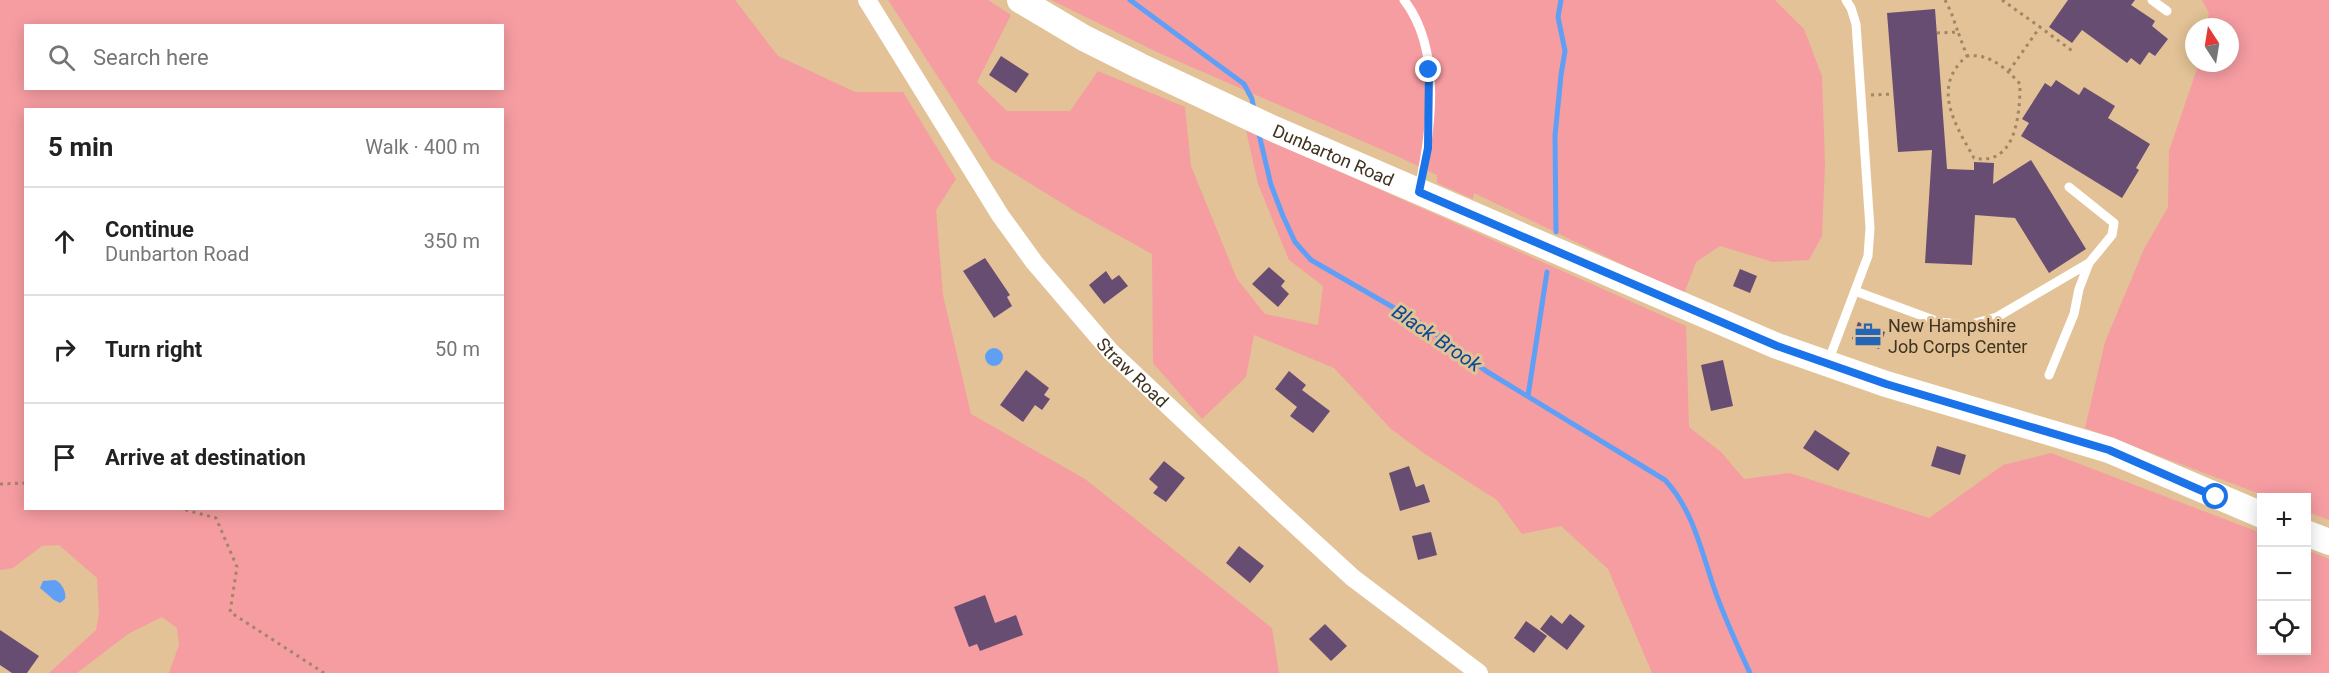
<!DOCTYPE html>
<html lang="en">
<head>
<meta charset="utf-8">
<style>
	:root { --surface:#fff; --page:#f2f2f2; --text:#222; --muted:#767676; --line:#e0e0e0 }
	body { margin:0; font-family:Roboto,sans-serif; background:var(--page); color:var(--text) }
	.controls { position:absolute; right:18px; bottom:18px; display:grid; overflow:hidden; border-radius:0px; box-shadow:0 3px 15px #0003 }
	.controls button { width:54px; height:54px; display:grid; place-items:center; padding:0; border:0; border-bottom:2px solid var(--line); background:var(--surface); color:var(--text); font:30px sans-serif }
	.compass { position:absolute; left:2185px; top:18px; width:54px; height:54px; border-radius:50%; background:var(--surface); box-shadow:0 3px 15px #0003; rotate:348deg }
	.stop { position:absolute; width:18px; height:18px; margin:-14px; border:4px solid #1a73e8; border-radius:50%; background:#fff }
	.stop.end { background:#1a73e8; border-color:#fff; box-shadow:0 2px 6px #0008 }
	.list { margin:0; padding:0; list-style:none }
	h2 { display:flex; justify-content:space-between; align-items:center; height:78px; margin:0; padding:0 24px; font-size:26px }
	h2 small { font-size:20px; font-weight:400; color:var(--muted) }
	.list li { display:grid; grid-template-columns:39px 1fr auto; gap:18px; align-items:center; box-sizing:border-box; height:108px; padding:0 24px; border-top:2px solid var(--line) }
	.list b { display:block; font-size:22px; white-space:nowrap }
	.list p { margin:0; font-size:20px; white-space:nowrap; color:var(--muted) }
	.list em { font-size:20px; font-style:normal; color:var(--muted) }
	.icon { flex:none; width:33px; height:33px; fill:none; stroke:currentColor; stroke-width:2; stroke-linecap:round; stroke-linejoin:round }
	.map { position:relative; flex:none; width:2329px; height:673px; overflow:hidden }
	.search { position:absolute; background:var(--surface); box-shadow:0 3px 15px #0003; left:24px; top:24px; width:480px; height:66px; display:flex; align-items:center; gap:15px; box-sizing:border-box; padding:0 21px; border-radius:0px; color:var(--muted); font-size:22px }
	.panel { position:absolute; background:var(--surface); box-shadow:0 3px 15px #0003; left:24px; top:108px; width:480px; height:402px; border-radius:0px }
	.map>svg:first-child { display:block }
</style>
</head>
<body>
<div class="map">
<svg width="2329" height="673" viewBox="0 0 2329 673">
	<rect width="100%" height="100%" fill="#e2c296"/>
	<path fill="#f69da2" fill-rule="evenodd" d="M0 0H735L778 56 855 92H903L956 179 936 210 943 295 971 414 1085 479 1272 628 1279 673H169L179 645 177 628 162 617 128 634 77 673H49L96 630 99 613 97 578 59 545 42 546 13 568 0 570ZM26 26H502V88H26ZM26 110H502V508H26Z
		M888 0H988L1011 15 977 82 1007 111H1070L1098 71 1185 107 1191 166 1237 279 1265 314 1318 325 1323 286 1289 260 1258 184 1246 130 1686 326 1689 427 1721 452 1744 479 1790 473 1929 518 2003 465 2051 453 2261 533 2262 650H2306L2307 550 2329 559V673H1652L1608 569 1561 526 1522 534 1497 500 1425 454 1391 429 1334 368 1254 335 1246 377 1202 419 1153 363 1152 254 1078 213 992 160Z
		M1051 0H1775L1804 29 1822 76 1825 164 1822 236 1809 260 1773 262 1720 246 1696 262 1684 294 1474 193 1473 199 1437 183V175L1399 157 1159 53Z
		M2202 0H2329V520L2307 512 2306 498 2268 497 2085 428 2105 342 2144 249 2168 207 2169 151 2199 63H2230V27H2206L2209 13Z"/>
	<path fill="#5fa0f6" d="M985 357a9 9 0 1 1 18 0a9 9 0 1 1-18 0Z
		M55 580C61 582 67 592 65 599L60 603 54 600 40 588 43 581Z"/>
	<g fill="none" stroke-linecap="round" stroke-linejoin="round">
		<path stroke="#5fa0f6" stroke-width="5" d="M1130 0 1244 84 1252 99 1254 110
			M1258 130 1271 185 1283 216 1295 242 1311 260 1422 324 1486 371 1665 480C1693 510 1701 550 1714 588 1724 617 1737 645 1750 673
			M1556 232 1555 136 1561 75 1565 51 1558 17 1561 0
			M1528 396 1547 272"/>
	</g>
	<path fill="#684d73" d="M2068 0H2135L2131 5 2155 21 2152 26 2168 39 2155 56 2149 52 2140 65 2131 58 2127 63 2082 30 2072 43 2049 27Z
		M1935 9 1947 169 1974 170V162L1994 163 1993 184 2031 160 2086 249 2049 273 2015 218 1975 215 1972 265 1925 263 1932 150 1898 152 1887 13Z
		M1001 56 1029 74 1016 93 989 75Z
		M2056 80 2079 95 2084 87 2115 106 2108 118 2150 144 2136 168 2139 170 2122 198 2021 136 2029 123 2022 119 2045 83 2051 87Z
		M985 258 1010 295 1007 297 1012 306 994 318 963 271Z
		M1269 267 1285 281 1281 286 1289 294 1278 307 1252 284Z
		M1740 269 1757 276 1750 293 1733 286Z
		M1106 271 1112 280 1119 275 1128 286 1104 304 1089 285Z
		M1858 322 1885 332 1879 349 1852 339Z
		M1723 360 1733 406 1711 411 1701 365Z
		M1026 370 1049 388 1044 395 1050 399 1042 410 1035 405 1023 422 1000 405Z
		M1289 371 1306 385 1302 390 1330 411 1313 433 1290 416 1297 407 1275 389Z
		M1815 430 1850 453 1838 471 1803 448Z
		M1937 446 1966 455 1960 475 1931 466Z
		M1164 461 1185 478 1166 502 1153 493 1158 487 1149 479Z
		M1409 466 1416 487 1424 484 1430 502 1400 511 1389 473Z
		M1431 532 1437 555 1418 560 1412 536Z
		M1239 546 1264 566 1250 583 1226 563Z
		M985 595 995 623 1016 615 1023 635 980 651 977 644 969 647 954 607Z
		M1570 614 1585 626 1567 650 1540 629 1551 615 1562 624Z
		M1526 621 1547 636 1534 653 1514 638Z
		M1325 624 1347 646 1331 661 1309 639Z
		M0 630 39 656 27 673H12L0 665Z"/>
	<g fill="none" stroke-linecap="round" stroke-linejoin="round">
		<path stroke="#9f8766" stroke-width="3" stroke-dasharray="3 4.5" stroke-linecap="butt" d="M1945 0 1951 12 1958 32
			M2002 0 2040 27
			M1937 33 1958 32 1967 56C1930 87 1956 126 1974 158 2016 167 2020 114 2020 84 2006 68 1989 53 1967 56
			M2009 71 2040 27 2075 53
			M1871 95 1893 94
			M0 484 26 483
			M178 508 216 518 237 567 230 612 324 673"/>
		<path stroke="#fff" stroke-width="9" d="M1404 0C1443 50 1431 131 1419 189
			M2152 0 2167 11
			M1855 291 1939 322 1968 325 1997 317 2089 263 2112 235 2114 223 2069 187
			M1828 362 1868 256 1870 228 1856 24 1851 8 1846 0
			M2049 375 2074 314 2079 289 2089 263"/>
		<path stroke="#fff" stroke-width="18" id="s1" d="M867 0 1000 215 1034 262 1111 352 1281 512 1353 578 1479 673"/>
		<g stroke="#fff" stroke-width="26">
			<path id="s2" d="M1020 0 1084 38 1140 66 1274 129 1777 346 1886 384 2109 450 2262 515"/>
			<path d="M2306 533 2329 542"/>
		</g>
	</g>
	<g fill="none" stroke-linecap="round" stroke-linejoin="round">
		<path stroke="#1a73e8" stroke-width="8" d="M1429 70 1428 148 1419 192 1777 346 1886 384 2109 450 2216 497"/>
	</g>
	<defs>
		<g id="office-bare" transform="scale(2.07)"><path d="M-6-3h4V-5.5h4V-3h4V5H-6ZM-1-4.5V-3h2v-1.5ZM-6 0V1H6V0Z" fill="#2465b6" stroke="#e2c296" stroke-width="2.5" paint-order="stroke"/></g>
	</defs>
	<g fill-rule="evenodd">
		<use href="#office-bare" x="1868" y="335"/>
	</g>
	<g text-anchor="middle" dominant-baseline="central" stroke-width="6" stroke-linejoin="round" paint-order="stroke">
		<g font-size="18" fill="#403321" stroke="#e2c296">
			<text stroke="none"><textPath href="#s2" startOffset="350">Dunbarton Road</textPath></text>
			<text stroke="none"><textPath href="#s1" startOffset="459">Straw Road</textPath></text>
		</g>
		<g font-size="18" fill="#403321" stroke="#e2c296" text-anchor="start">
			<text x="1888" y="325">New Hampshire<tspan x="1888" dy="21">Job Corps Center</tspan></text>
		</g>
		<g font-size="20" font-style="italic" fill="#034995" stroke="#e2c296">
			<text transform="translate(1437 338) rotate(34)">Black Brook</text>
		</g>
	</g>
</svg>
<div class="controls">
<button>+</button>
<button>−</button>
<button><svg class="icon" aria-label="locate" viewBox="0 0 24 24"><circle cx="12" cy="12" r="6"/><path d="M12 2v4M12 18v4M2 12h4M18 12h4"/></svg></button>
</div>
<svg class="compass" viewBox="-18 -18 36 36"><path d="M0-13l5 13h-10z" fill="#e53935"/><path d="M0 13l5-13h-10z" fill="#767676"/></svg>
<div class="stop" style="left:2216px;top:497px"></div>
<div class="stop end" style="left:1429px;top:70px"></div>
<div class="search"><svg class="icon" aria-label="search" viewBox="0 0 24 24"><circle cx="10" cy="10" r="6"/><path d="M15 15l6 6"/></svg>Search here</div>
<section class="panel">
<h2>5 min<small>Walk · 400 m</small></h2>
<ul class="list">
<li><svg class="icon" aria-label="ahead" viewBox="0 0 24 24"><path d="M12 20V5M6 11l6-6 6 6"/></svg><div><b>Continue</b><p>Dunbarton Road</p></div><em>350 m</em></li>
<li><svg class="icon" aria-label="right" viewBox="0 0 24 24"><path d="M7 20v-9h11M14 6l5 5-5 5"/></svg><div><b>Turn right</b></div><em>50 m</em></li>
<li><svg class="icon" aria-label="arrive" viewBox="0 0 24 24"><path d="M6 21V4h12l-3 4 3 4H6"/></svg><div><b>Arrive at destination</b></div></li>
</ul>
</section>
</div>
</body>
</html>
